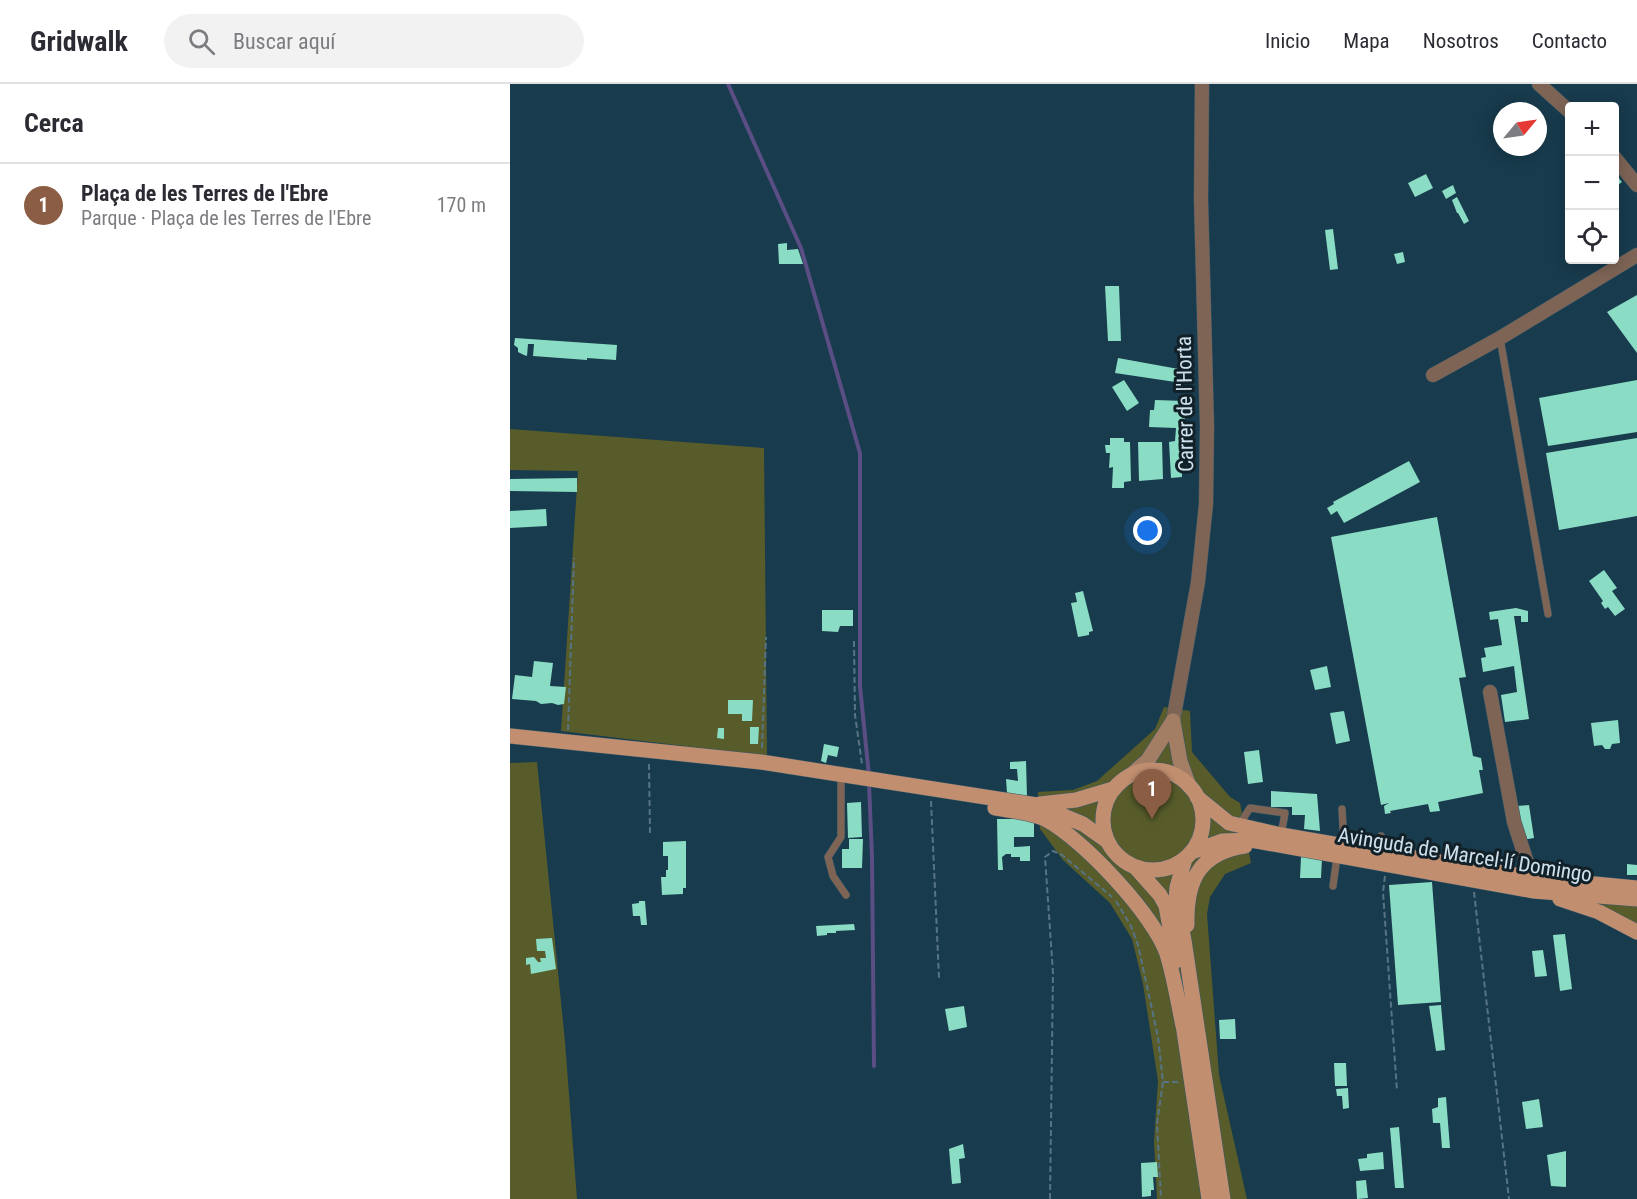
<!DOCTYPE html>
<html lang="es">
<head>
<meta charset="utf-8">
<style>
	:root { --surface:#fff; --page:#f2f2f3; --text:#2b2b33; --muted:#7c7c81; --line:#e1e1e2; --accent:#8a5d44 }
	body { margin:0; font-family:"Roboto Condensed",sans-serif; background:var(--page); color:var(--text) }
	.controls { position:absolute; right:18px; top:18px; display:grid; overflow:hidden; border-radius:6px; box-shadow:0 3px 15px #0003 }
	.controls button { width:54px; height:54px; display:grid; place-items:center; padding:0; border:0; border-bottom:2px solid var(--line); background:var(--surface); color:var(--text); font:30px sans-serif }
	.compass { position:absolute; left:983px; top:18px; width:54px; height:54px; border-radius:50%; background:var(--surface); box-shadow:0 3px 15px #0003; rotate:61deg }
	.you { position:absolute; left:638px; top:447px; width:21px; height:21px; margin:-15px; border:4px solid #fff; border-radius:50%; background:#1a73e8; box-shadow:0 0 0 9px #1a73e833 }
	.badge { display:grid; place-items:center; width:39px; height:39px; border-radius:50%; background:var(--accent); color:#fff; font-size:20px; font-weight:700 }
	.pin { position:absolute; translate:-50% -50px; filter:drop-shadow(0 2px 3px #0008) }
	.pin::after { content:''; position:absolute; top:32px; width:21px; height:18px; background:inherit; clip-path:polygon(0 0,100% 0,50% 100%) }
	.list { margin:0; padding:0; list-style:none }
	h2 { display:flex; justify-content:space-between; align-items:center; height:78px; margin:0; padding:0 24px; font-size:26px }
	h2 small { font-size:20px; font-weight:400; color:var(--muted) }
	.list li { display:grid; grid-template-columns:39px 1fr auto; gap:18px; align-items:center; box-sizing:border-box; height:84px; padding:0 24px; border-top:2px solid var(--line) }
	.list b { display:block; font-size:22px; white-space:nowrap }
	.list p { margin:0; font-size:20px; white-space:nowrap; color:var(--muted) }
	.list em { font-size:20px; font-style:normal; color:var(--muted) }
	.icon { flex:none; width:33px; height:33px; fill:none; stroke:currentColor; stroke-width:2; stroke-linecap:round; stroke-linejoin:round }
	.map { position:relative; flex:none; width:1127px; height:1115px; overflow:hidden }
	header { display:flex; align-items:center; gap:36px; box-sizing:border-box; height:84px; padding:0 30px; background:var(--surface); border-bottom:2px solid var(--line) }
	header strong { font-size:28px }
	nav { display:flex; gap:33px; margin-inline-start:auto; font-size:21px }
	.search { width:420px; height:54px; background:var(--page); display:flex; align-items:center; gap:15px; box-sizing:border-box; padding:0 21px; border-radius:33px; color:var(--muted); font-size:22px }
	main { display:flex }
	aside { flex:1; background:var(--surface) }
	.map>svg:first-child { display:block }
</style>
</head>
<body>
<header>
<strong>Gridwalk</strong>
<div class="search"><svg class="icon" aria-label="search" viewBox="0 0 24 24"><circle cx="10" cy="10" r="6"/><path d="M15 15l6 6"/></svg>Buscar aquí</div>
<nav><a>Inicio</a><a>Mapa</a><a>Nosotros</a><a>Contacto</a></nav>
</header>
<main>
<aside>
<h2>Cerca<small></small></h2>
<ul class="list">
<li><span class="badge">1</span><div><b>Plaça de les Terres de l'Ebre</b><p>Parque · Plaça de les Terres de l'Ebre</p></div><em>170 m</em></li>
</ul>
</aside>
<div class="map">
<svg width="1127" height="1115" viewBox="0 0 1127 1115">
	<rect width="100%" height="100%" fill="#183b4d"/>
	<path fill="#575c2a" d="M0 345 254 364 257 672 51 647 68 387 0 386Z
		M654 623 680 627 682 668 720 713 730 719 741 779 715 790 700 813 697 830 709 991 737 1115H647L644 1058 648 997 633 900 622 855 600 819 553 776 530 745 528 708 563 706 587 697 645 645Z
		M27 678 55 958 67 1115H0V679Z
		M1064 815 1127 821V844Z"/>
	<g fill="none" stroke-linecap="round" stroke-linejoin="round">
		<path stroke="#5b4e85" stroke-width="4" d="M218 0 291 164 350 369V602L359 692
			M359 699 362 773 364 982"/>
	</g>
	<path fill="#8adcc4" d="M1104 88 1112 98 1104 104Z
		M916 90 923 104 905 113 898 99Z
		M943 101 946 109 936 115 932 107Z
		M947 113 959 137 954 140 948 129H947L942 116Z
		M823 145 828 185 820 186 815 146Z
		M277 159V166L288 165 293 180H269L268 160Z
		M893 168 895 178 887 180 884 170Z
		M595 202H609L611 257H598Z
		M1127 211V269L1097 228Z
		M5 254 107 261 106 276 77 274V276L23 272 24 260H18L17 272 14 271 8 268V264L4 261Z
		M608 274 674 286 672 299 605 289Z
		M614 296 629 319 617 327 602 303Z
		M1127 296V348L1038 362 1029 314Z
		M645 316 675 317V357L671 358 672 393 661 394 659 358 665 357 666 344 639 343 640 326H644Z
		M600 354H614V358H620L621 397 614 398V404H602L603 383 599 384 600 369H596L595 361H600Z
		M1127 354V432L1049 446 1036 369Z
		M628 358H652L653 395 629 397Z
		M899 377 910 398 834 439 827 427 821 431 817 424 824 420 823 418Z
		M67 394V408L0 407V395Z
		M36 425 37 442 0 444V427Z
		M927 433 956 593 949 594 963 672 971 674 973 686H969L973 709 928 718 930 727 920 728 918 720 880 727 881 729 875 730 874 722 879 719 871 721 821 453Z
		M1094 486 1107 504 1102 507 1115 525 1105 532 1098 523 1095 525 1091 519 1093 517 1079 497Z
		M573 507 583 547 579 548V551L568 553 561 519 567 518 565 509Z
		M1006 524 1018 527V538H1011V532H1004L1019 635 995 638 991 611 1007 608 1004 582 973 588 971 574 976 573 974 564 992 561 988 535 980 536 979 528Z
		M312 526H343V542H330L328 548 312 547Z
		M24 577 43 579 40 602 56 603 54 620 48 621 42 619 31 620 26 617 2 615 5 591 22 593Z
		M817 582 821 603 805 606 800 586Z
		M218 616H243L242 637H232V630H218Z
		M834 627 840 657 826 660 820 629Z
		M1108 636 1110 659 1102 660 1100 665H1095L1092 661 1084 662 1081 639Z
		M240 643H249L248 660H240Z
		M208 644H214V655L207 654Z
		M314 660 329 663 327 673 318 671 316 679 311 677Z
		M749 666 753 698 738 700 734 668Z
		M516 677 517 712 497 709 496 695 508 697 507 685H500V678Z
		M761 707 807 710 810 747 794 745 795 731H782V723H761Z
		M351 718 352 753 338 754 337 719Z
		M1019 721 1024 754 1012 756 1007 722Z
		M487 735H524V753H504V763L520 762V777H510V773H501V770H496L492 773 493 786H488Z
		M339 755H353L352 784H332V765H339Z
		M176 757V804H173V810L152 811 151 793H156V786H158V772H153V758Z
		M791 773 812 774 811 794H790Z
		M1117 780 1127 781V791H1117Z
		M922 798 931 918 888 921 879 801Z
		M129 817H135L137 841H131L130 832H123L122 820 129 819Z
		M344 840 345 846 326 847V849H317V851L307 852 306 842Z
		M1055 850 1062 905 1050 907 1043 851Z
		M42 854 46 885 21 890 20 880 16 881V874L24 873 28 878H31L30 874H36L35 867H27L26 855Z
		M1033 866 1037 892 1025 893 1022 867Z
		M931 921 935 966 926 967 919 922Z
		M454 922 457 943 439 947 435 925Z
		M725 935 726 955H710L709 936Z
		M824 979H836L837 1002H825Z
		M838 1004 839 1024 833 1025 832 1012H827L826 1005Z
		M936 1013 940 1064H932L930 1039H923L922 1025 928 1023V1014Z
		M1029 1015 1033 1043 1016 1045 1012 1018Z
		M889 1043 894 1104H885L880 1044Z
		M453 1060 455 1074 449 1075 451 1099 442 1100 439 1065Z
		M1056 1067V1103L1041 1102 1037 1071Z
		M873 1068 874 1085 850 1087 848 1075 857 1074V1070Z
		M647 1078 648 1093H643L644 1106H641V1112L632 1113 631 1079Z
		M856 1096 858 1114 847 1115 846 1097Z"/>
	<g fill="none" stroke-linecap="round" stroke-linejoin="round">
		<g stroke="#39596a" stroke-width="8">
			<path id="lane" d="M990 254 1038 530
				M331 690V753L318 773 323 792 336 811
				M832 725 834 761
				M729 741 740 724 775 729 771 751
				M871 752V768
				M823 802 827 773"/>
		</g>
		<g stroke="#39596a" stroke-width="15">
			<path id="street" d="M1029 0 1060 28
				M1104 73 1127 101
				M923 291 990 254 1127 171
				M980 608 1004 738 1022 794
				M663 637 688 498 696 420 697 342 691 116 692 0"/>
		</g>
		<g stroke="#39596a" stroke-width="16">
			<path id="secondary" d="M663 637 670 677 679 702
				M621 691 638 676 663 637"/>
		</g>
		<g stroke="#39596a" stroke-width="16">
			<path id="primary" d="M0 652 251 678 527 721 573 740 597 757
				M593 736a50 50 0 1 1 100 0a50 50 0 1 1-100 0Z
				M687 713 719 739 771 751 1022 794 1127 804
				M530 720 566 716 603 705
				M485 724C500 727 521 728 535 735 572 754 644 831 657 870 664 893 668 918 673 942
				M682 768 712 757 741 756 1024 807 1127 815
				M675 775 667 803 666 816 674 856 713 1115
				M626 784 650 811 656 822 666 877
				M1050 815 1089 828 1127 848
				M677 841C676 798 688 769 735 762
				M672 934 699 1115"/>
		</g>
		<path stroke="#577484" stroke-width="2" stroke-dasharray="6 3" stroke-linecap="butt" d="M344 557 345 631 352 680
			M58 646 64 474
			M252 664 256 553
			M139 680 140 750
			M421 717 429 894
			M875 792 873 808 887 1007
			M964 808 999 1115
			M606 817 621 842 628 861 648 953 653 998 647 1039 651 1115
			M653 998H668
			M540 1115 543 889 535 773 543 767 552 771 602 813"/>
		<use href="#lane" stroke="#7d6455" stroke-width="7"/>
		<use href="#street" stroke="#7d6455" stroke-width="14"/>
		<use href="#secondary" stroke="#a37d64" stroke-width="15"/>
		<use href="#primary" stroke="#c18f70" stroke-width="15"/>
	</g>
	<g text-anchor="middle" dominant-baseline="central" stroke-width="6" stroke-linejoin="round" paint-order="stroke">
		<g font-size="21" fill="#cfe1ed" stroke="#122028">
			<text transform="translate(675 320) rotate(-91)">Carrer de l'Horta</text>
			<text transform="translate(955 771) rotate(9)">Avinguda de Marcel·lí Domingo</text>
		</g>
	</g>
</svg>
<div class="controls">
<button>+</button>
<button>−</button>
<button><svg class="icon" aria-label="locate" viewBox="0 0 24 24"><circle cx="12" cy="12" r="6"/><path d="M12 2v4M12 18v4M2 12h4M18 12h4"/></svg></button>
</div>
<svg class="compass" viewBox="-18 -18 36 36"><path d="M0-13l5 13h-10z" fill="#e53935"/><path d="M0 13l5-13h-10z" fill="#7c7c81"/></svg>
<div class="you"></div>
<div class="pin badge" style="left:642px;top:735px">1</div>
</div>
</main>
</body>
</html>
